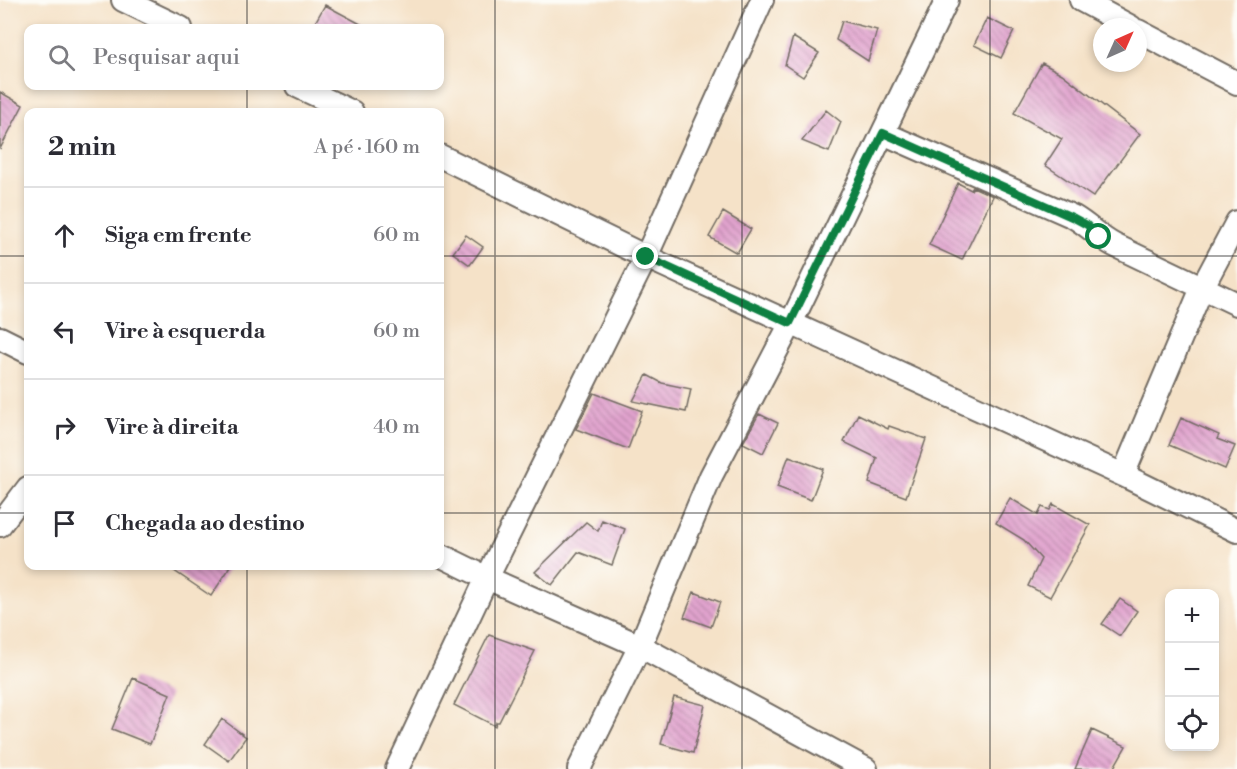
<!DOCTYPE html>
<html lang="pt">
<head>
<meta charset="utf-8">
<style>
	:root { --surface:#fff; --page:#f2f2f3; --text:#2b2b33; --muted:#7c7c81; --line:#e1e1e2 }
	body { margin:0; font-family:"Libre Bodoni",serif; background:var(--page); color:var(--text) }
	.controls { position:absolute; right:18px; bottom:18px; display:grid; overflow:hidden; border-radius:12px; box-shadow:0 3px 9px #0003 }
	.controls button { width:54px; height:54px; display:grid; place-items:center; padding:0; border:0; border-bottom:2px solid var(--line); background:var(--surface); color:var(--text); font:30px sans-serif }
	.compass { position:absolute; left:1093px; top:18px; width:54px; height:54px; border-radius:50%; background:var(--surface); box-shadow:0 3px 9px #0003; rotate:45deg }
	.stop { position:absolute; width:18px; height:18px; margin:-14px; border:4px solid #0b8043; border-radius:50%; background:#fff }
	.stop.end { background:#0b8043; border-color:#fff; box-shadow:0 2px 6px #0008 }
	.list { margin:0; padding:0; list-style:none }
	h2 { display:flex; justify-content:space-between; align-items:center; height:78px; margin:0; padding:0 24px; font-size:26px }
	h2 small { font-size:20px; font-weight:400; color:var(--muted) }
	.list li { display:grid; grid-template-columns:39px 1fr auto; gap:18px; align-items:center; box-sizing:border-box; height:96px; padding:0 24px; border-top:2px solid var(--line) }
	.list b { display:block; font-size:22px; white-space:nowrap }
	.list em { font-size:20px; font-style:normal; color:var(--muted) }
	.icon { flex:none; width:33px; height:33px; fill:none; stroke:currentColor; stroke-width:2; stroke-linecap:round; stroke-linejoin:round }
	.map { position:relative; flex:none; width:1237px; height:769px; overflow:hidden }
	.search { position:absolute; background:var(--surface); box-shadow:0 3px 9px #0003; left:24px; top:24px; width:420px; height:66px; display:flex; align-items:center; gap:15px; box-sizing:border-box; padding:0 21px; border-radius:12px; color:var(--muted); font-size:22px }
	.panel { position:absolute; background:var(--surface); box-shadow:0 3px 9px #0003; left:24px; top:108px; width:420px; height:462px; border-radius:12px }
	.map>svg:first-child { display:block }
</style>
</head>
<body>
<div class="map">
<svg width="1237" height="769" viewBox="0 0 1237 769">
	<defs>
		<pattern id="building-back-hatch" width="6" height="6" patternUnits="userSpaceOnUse" patternTransform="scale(1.5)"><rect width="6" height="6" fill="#e1a3ce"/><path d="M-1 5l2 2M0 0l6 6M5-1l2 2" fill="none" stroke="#b785a7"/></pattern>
	</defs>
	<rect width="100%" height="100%" fill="#fdfcf7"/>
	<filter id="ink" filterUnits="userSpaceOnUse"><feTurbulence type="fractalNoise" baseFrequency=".0167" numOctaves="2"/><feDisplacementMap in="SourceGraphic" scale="12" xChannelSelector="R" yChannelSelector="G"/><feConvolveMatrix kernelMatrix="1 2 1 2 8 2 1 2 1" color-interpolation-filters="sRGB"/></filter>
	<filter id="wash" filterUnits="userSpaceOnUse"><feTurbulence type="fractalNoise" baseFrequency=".008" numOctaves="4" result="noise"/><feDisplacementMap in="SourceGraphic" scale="24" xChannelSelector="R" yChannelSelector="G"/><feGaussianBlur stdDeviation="1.35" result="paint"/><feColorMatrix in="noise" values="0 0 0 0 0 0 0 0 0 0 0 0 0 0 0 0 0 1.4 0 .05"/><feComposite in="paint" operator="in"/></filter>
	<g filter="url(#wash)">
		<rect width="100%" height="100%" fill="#f5e2c8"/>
		<g id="blocks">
			<path fill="url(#building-back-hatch)" d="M325 5 368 28H312Z
				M987 18 1014 31 1001 58 974 45Z
				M842 21 877 30 868 61 836 40Z
				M793 37 819 53 803 77 785 65Z
				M1042 63 1062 74 1140 134 1093 197 1045 165 1062 139 1014 113Z
				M0 92 23 105 0 149Z
				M826 110 841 122 829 152 802 141Z
				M958 183 971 190 973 187 993 196 962 260 929 245Z
				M723 212 751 229 737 253 709 237Z
				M466 235 483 247 470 265 453 253Z
				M647 375 662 383 691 389 686 412 633 401Z
				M594 393 642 411 628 449 576 429Z
				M759 414 778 423 763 453 743 443Z
				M858 414 888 429 889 426 926 439 906 497 869 483 877 458 844 442Z
				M1181 418 1219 435 1217 439 1235 446 1225 469 1169 445Z
				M789 456 823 469 811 500 777 487Z
				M1010 498 1038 515 1042 507 1050 510 1053 504 1090 525 1050 597 1028 586 1041 559 1024 540 996 523Z
				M602 520 625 529 612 565 578 552 552 585 535 572 586 522 598 531Z
				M167 566H231L211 596Z
				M694 592 720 602 711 627 684 617Z
				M1120 599 1137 611 1120 636 1102 624Z
				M489 635 535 651 499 722H496L495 726 454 705Z
				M133 678 170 694 150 744 112 729Z
				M674 697 705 705 693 753 661 744Z
				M222 719 246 737 229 761 205 744Z
				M1092 730 1126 746 1113 769H1075Z"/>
		</g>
	</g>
	<g filter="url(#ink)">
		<use href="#blocks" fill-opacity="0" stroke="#726b62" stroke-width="1.5"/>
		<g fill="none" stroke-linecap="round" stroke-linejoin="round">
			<g stroke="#726b62" stroke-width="26">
				<path id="street" d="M123 0 181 28
					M1081 0 1131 27
					M1138 31 1237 83
					M297 86 352 112
					M883 133 1074 217C1089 226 1099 237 1114 245L1237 304
					M440 156 646 257 1123 475 1237 531
					M0 338 28 352
					M1123 475 1202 288 1237 222
					M0 525 28 488
					M440 555 487 578 640 646 866 769
					M397 769 487 578 646 257 762 0
					M579 769 640 646 711 476 791 323 947 0"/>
			</g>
			<use href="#street" stroke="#fff" stroke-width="22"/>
		</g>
	</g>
	<g fill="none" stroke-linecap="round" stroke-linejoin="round" filter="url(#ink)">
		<path stroke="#0b8043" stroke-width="8" d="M646 257 790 323 883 133 1074 218 1087 225 1099 237"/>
	</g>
	<path fill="none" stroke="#2b2b2b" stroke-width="1.5" stroke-opacity="0.55" d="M247 0V28M495 0V769M742 0V769M990 0V769M247 86V112M0 256H28M440 256H1237M0 513H28M440 513H1237M247 566V769"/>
</svg>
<div class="controls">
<button>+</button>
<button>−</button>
<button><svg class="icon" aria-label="locate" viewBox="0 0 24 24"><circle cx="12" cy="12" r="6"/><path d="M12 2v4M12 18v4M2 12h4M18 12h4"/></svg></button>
</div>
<svg class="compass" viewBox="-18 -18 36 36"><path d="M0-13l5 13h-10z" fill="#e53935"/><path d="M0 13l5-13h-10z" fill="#7c7c81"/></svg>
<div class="stop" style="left:1099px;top:237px"></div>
<div class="stop end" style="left:646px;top:257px"></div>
<div class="search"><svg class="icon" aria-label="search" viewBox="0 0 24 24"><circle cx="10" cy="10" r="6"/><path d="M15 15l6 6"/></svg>Pesquisar aqui</div>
<section class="panel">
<h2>2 min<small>A pé · 160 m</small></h2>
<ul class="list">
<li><svg class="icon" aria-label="ahead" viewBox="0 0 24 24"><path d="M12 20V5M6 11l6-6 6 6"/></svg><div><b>Siga em frente</b></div><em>60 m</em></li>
<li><svg class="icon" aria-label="left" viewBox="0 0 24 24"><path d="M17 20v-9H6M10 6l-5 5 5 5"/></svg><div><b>Vire à esquerda</b></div><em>60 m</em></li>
<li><svg class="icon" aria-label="right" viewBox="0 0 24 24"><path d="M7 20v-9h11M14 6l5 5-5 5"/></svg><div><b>Vire à direita</b></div><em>40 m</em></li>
<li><svg class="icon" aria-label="arrive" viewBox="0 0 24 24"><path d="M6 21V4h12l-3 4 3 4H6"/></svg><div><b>Chegada ao destino</b></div></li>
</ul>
</section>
</div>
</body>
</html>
